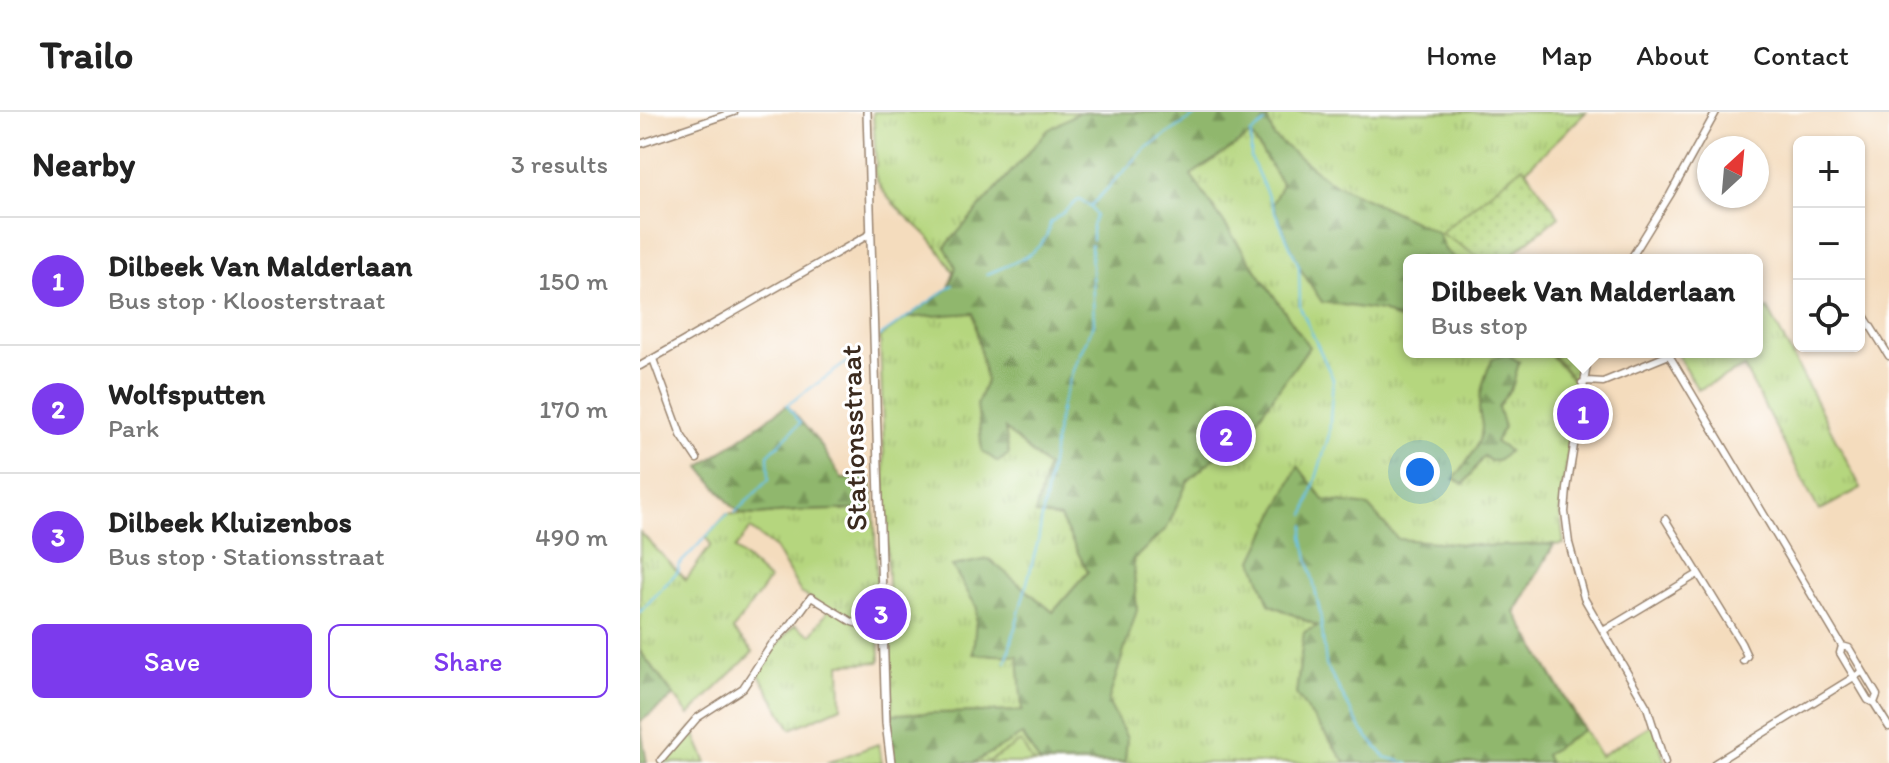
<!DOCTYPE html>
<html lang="en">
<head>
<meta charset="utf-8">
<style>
	:root { --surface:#fff; --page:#f6f6f6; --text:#222; --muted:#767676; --line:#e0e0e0; --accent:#7c3aed }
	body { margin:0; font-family:Itim,sans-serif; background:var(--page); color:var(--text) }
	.controls { position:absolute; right:24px; top:24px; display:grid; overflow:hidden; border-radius:12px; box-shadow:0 2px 6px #0004 }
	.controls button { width:72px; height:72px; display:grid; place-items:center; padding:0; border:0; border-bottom:2px solid var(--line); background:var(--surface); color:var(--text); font:40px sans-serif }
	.compass { position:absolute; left:1057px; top:24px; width:72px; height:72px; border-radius:50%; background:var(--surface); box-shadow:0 2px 6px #0004; rotate:26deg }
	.you { position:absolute; left:780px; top:360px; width:28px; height:28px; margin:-20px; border:6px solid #fff; border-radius:50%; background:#1a73e8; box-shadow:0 0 0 12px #1a73e833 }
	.badge { display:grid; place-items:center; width:52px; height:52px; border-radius:50%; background:var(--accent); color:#fff; font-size:26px; font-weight:700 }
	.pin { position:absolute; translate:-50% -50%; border:4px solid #fff; box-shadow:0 2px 8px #0006 }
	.popup { position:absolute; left:763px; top:142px; width:360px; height:104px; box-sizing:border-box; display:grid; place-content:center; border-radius:12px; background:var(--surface); filter:drop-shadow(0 2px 6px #0005); font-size:26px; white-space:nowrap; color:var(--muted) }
	.popup b { font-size:30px; color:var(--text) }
	.popup::after { content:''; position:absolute; left:50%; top:100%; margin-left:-16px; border:16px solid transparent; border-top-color:var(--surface) }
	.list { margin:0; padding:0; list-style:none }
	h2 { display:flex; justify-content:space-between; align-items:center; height:104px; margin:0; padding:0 32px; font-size:34px }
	h2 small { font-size:26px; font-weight:400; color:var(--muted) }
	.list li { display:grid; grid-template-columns:52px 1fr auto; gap:24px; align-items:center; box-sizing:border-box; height:128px; padding:0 32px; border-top:2px solid var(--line) }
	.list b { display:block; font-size:30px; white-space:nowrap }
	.list p { margin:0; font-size:26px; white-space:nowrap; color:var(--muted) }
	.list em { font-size:26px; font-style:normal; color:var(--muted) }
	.actions { display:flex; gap:16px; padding:24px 32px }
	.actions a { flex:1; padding:18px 0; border:2px solid var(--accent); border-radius:12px; text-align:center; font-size:28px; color:var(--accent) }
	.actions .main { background:var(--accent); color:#fff }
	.icon { flex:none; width:44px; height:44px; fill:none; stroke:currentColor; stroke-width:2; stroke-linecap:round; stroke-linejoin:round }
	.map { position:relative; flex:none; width:1249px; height:651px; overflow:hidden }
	header { display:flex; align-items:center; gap:48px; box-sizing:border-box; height:112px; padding:0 40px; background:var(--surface); border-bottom:2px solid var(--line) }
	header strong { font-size:38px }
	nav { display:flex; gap:44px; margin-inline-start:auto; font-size:28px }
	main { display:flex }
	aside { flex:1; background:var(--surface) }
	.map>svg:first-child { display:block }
</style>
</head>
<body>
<header>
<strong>Trailo</strong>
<nav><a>Home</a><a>Map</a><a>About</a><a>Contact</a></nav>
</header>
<main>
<aside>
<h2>Nearby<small>3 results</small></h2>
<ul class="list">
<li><span class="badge">1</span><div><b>Dilbeek Van Malderlaan</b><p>Bus stop · Kloosterstraat</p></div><em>150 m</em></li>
<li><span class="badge">2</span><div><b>Wolfsputten</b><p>Park</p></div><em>170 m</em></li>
<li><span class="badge">3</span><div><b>Dilbeek Kluizenbos</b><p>Bus stop · Stationsstraat</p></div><em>490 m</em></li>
</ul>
<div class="actions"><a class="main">Save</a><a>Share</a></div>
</aside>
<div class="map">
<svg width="1249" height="651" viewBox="0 0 1249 651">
	<defs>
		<pattern id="grass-tufts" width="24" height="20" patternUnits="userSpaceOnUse" patternTransform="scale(2)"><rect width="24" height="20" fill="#b5d67e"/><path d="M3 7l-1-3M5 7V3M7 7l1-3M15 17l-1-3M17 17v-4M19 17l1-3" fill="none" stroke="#9db86c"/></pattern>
		<pattern id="forest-firs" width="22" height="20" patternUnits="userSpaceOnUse" patternTransform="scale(2)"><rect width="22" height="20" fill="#90b76d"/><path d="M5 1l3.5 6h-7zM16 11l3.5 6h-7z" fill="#779559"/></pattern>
		<pattern id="garden-dots" width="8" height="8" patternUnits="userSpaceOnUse" patternTransform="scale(2)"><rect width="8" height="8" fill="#b5d67e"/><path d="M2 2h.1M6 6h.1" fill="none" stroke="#9db86c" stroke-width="1.8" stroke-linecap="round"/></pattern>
	</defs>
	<rect width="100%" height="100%" fill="#fff"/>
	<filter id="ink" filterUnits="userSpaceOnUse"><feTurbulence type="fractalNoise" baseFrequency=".0125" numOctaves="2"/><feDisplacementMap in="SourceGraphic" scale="16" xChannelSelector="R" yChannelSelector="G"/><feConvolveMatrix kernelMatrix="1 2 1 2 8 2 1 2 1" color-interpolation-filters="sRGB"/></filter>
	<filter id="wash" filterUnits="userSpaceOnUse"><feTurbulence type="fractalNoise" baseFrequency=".006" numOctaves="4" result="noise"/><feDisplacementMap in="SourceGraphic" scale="32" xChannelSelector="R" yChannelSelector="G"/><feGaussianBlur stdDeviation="1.8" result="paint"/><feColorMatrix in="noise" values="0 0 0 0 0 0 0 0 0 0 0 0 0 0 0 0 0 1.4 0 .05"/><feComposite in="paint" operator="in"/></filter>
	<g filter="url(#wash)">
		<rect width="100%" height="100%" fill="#f4dcbd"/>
		<path fill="url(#grass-tufts)" stroke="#78804e" stroke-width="2" d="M233 0H946L826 116 848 148H769V240H908L937 272 920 401 924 432 914 433 875 501 960 644 1014 611 1025 651H254L240 225 309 176 314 160C307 150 300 138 292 129 274 108 235 84 234 55L236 54Z
			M1128 197 1221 376 1179 399 1104 255 1058 278 1036 240H1117V202Z
			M234 397 240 550 200 552 201 595 151 617 118 561 135 534 155 513 171 523 189 497 161 481 135 436 110 417 95 437 129 468 93 518 113 540 49 603 0 539V420L46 468 71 433 66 425 87 402 117 403 157 399Z
			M52 616 67 651H27L25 648Z
			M238 632 242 651H186Z"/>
		<path fill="url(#forest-firs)" stroke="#667046" stroke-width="2" d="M439 0H625L634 25 689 69 797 120 805 138 817 148H769V213L742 199 682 190 661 158 632 92 642 72 611 23 551 63 669 235 614 311 548 369 527 416 493 448 497 498 468 590 487 626 485 650 400 651 382 623 333 651H254L250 625 251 602 382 599 378 544 333 542 337 496 312 454 349 447 413 500 448 460 420 406 395 402 407 355 365 317 369 342 358 350 342 339 337 292 346 269 333 201 266 206 309 176 316 155 305 135 408 18Z
			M867 242 879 250 873 273 858 295 864 315 855 330 869 339 858 349H850L844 344 824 372 814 367C825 352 841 335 842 315 842 309 839 302 839 296 840 278 845 262 853 246Z
			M147 293 180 332 202 367 231 366 234 397 157 399 117 403 102 402 91 393 60 355Z
			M658 354 684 388 728 394 758 427 849 434 914 432 875 500 943 618 905 643 909 651H706L656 582 664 520 678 514 629 492 613 448Z
			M0 539 34 584 0 610 7 651H0Z"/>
		<path fill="url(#garden-dots)" stroke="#78804e" stroke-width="2" d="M883 54 919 104 874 141 878 148H844L800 121Z
			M910 240H942L935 269Z"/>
		<path fill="#b5d67e" stroke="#78804e" stroke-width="2" d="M381 630 393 651H346Z"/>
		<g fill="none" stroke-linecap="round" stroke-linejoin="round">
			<path stroke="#6bc4e8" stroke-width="2" d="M625 11 611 22V46L659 154 660 195 693 267 689 323 665 403
				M451 96 456 103 452 114V128
				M347 162C371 152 407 141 410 111L440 87 450 95 506 36 561 0
				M240 224 313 173
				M95 401 129 367 128 343 160 311 147 293 217 243
				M665 413 663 424 680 500 686 553 721 617 745 645 768 651
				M0 500 39 458 38 454 88 402
				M366 550 398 429 420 298 435 252 454 212 451 133"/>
		</g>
	</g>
	<g filter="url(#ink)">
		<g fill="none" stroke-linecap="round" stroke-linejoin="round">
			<g stroke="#98836e" stroke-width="9">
				<path id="minor" d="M0 32 94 0
					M990 148 1030 83 1076 0
					M1223 202 1249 244
					M949 240 927 377 925 400 929 431 944 486 1007 595 1025 651
					M13 247 41 323 57 347
					M0 254 230 122
					M942 271 947 269 963 270 1029 243 1202 534 1209 536 1237 583 1234 591 1249 615
					M1025 407 1101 531 1107 544 1103 549
					M963 519 1058 462
					M1202 534 1200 541 1228 588 1234 591
					M21 648 57 606 103 576 132 532 152 511 171 485 212 510 243 519
					M1075 651 1222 560"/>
			</g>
			<g stroke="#98836e" stroke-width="10">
				<path id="tertiary" d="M227 0 246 611 251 651"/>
			</g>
			<use href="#minor" stroke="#fff" stroke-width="6"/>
			<use href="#tertiary" stroke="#fff" stroke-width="7"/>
		</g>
	</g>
	<g text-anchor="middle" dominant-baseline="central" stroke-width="6" stroke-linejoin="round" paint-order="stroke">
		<g font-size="30" fill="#3b2a1e" stroke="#fff">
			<text transform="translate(213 326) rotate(-92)">Stationsstraat</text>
		</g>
	</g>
</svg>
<div class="controls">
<button>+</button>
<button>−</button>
<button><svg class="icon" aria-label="locate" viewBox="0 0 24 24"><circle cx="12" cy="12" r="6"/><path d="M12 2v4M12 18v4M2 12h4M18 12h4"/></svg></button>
</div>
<svg class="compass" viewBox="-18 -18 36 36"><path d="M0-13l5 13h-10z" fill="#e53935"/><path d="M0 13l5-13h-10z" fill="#767676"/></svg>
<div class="you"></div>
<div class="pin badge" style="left:943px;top:302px">1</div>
<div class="popup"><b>Dilbeek Van Malderlaan</b>Bus stop</div>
<div class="pin badge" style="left:586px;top:324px">2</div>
<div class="pin badge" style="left:241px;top:502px">3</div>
</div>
</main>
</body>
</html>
